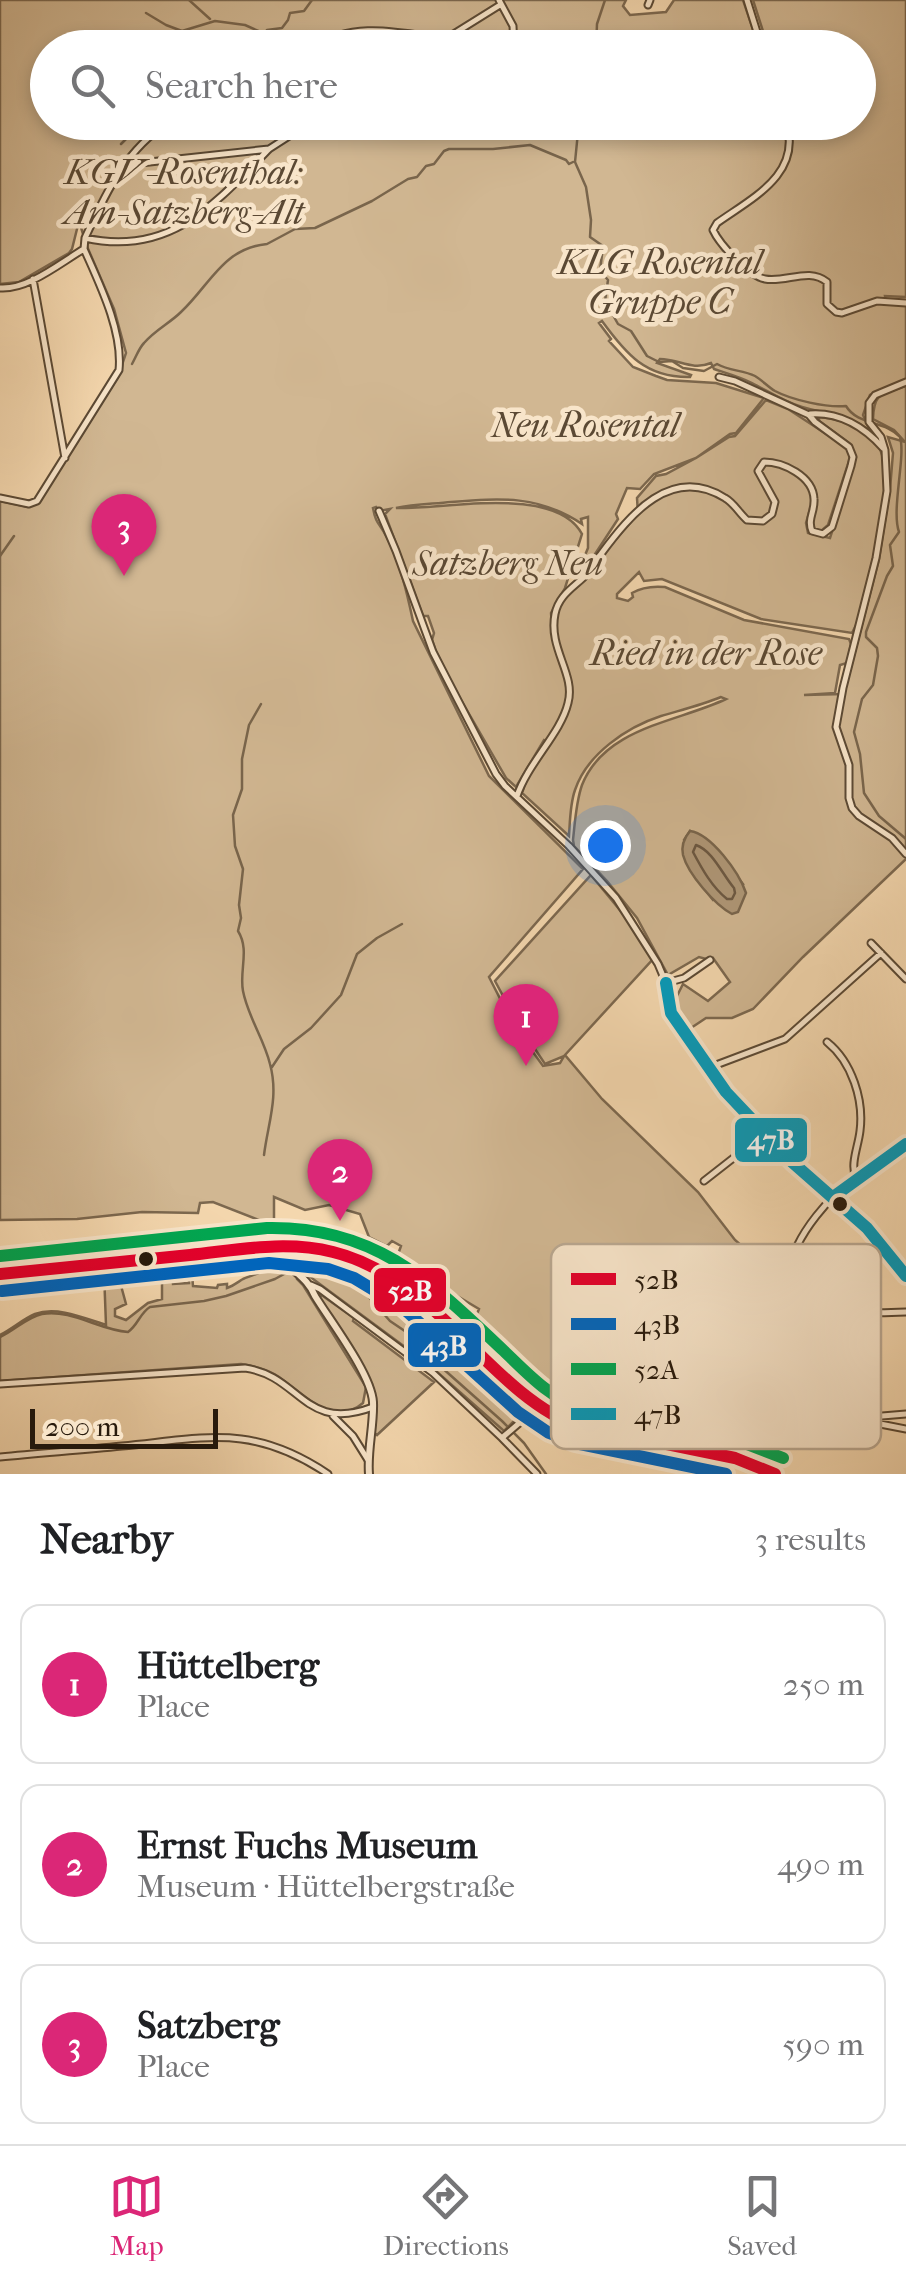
<!DOCTYPE html>
<html lang="en">
<head>
<meta charset="utf-8">
<style>
	:root { --surface:#fff; --page:#f6f6f6; --text:#202124; --muted:#757577; --line:#e0e0e0; --accent:#db2777 }
	body { margin:0; font-family:"IM FELL French Canon",serif; background:var(--page); color:var(--text) }
	.scale { position:absolute; left:30px; bottom:25px; width:188px; box-sizing:border-box; padding-left:10px; border:5px solid #281a0c; border-top:0; font-size:28px; line-height:35px; white-space:nowrap; color:#281a0c; -webkit-text-stroke:8px #f8e5ca; paint-order:stroke }
	.you { position:absolute; left:605px; top:845px; width:35px; height:35px; margin:-25px; border:8px solid #fff; border-radius:50%; background:#1a73e8; box-shadow:0 0 0 15px #1a73e833 }
	.badge { display:grid; place-items:center; width:65px; height:65px; border-radius:50%; background:var(--accent); color:#fff; font-size:32px; font-weight:700 }
	.pin { position:absolute; translate:-50% -82px; filter:drop-shadow(0 2px 5px #0008) }
	.pin::after { content:''; position:absolute; top:52px; width:35px; height:30px; background:inherit; clip-path:polygon(0 0,100% 0,50% 100%) }
	.list { margin:0; padding:0; list-style:none }
	h2 { display:flex; justify-content:space-between; align-items:center; height:130px; margin:0; padding:0 40px; font-size:42px }
	h2 small { font-size:32px; font-weight:400; color:var(--muted) }
	.list li { display:grid; grid-template-columns:65px 1fr auto; gap:30px; align-items:center; box-sizing:border-box; height:160px; margin:0 20px 20px; padding:0 20px; border:2px solid var(--line); border-radius:20px }
	.list b { display:block; font-size:38px; white-space:nowrap }
	.list p { margin:0; font-size:32px; white-space:nowrap; color:var(--muted) }
	.list em { font-size:32px; font-style:normal; color:var(--muted) }
	.icon { flex:none; width:55px; height:55px; fill:none; stroke:currentColor; stroke-width:2; stroke-linecap:round; stroke-linejoin:round }
	.map { position:relative; flex:none; width:906px; height:1474px; overflow:hidden }
	.search { position:absolute; background:var(--surface); box-shadow:0 5px 15px #0003; left:30px; right:30px; top:30px; height:110px; display:flex; align-items:center; gap:25px; box-sizing:border-box; padding:0 35px; border-radius:55px; color:var(--muted); font-size:38px }
	.sheet { height:670px; background:var(--surface) }
	nav { display:flex; justify-content:space-around; align-items:center; box-sizing:border-box; height:140px; border-top:2px solid var(--line); background:var(--surface); font-size:28px; color:var(--muted) }
	nav a { display:grid; justify-items:center; gap:5px }
	nav .on { color:var(--accent) }
	.map>svg:first-child { display:block }
</style>
</head>
<body>
<div class="map">
<svg width="906" height="1474" viewBox="0 0 906 1474">
	<rect width="100%" height="100%" fill="#f4d7ae"/>
	<filter id="stains"><feTurbulence type="fractalNoise" baseFrequency=".002" numOctaves="4"/><feColorMatrix values="0 0 0 0 .2 0 0 0 0 .09 0 0 0 0 .02 0 0 0 .5 -.17"/></filter>
	<radialGradient id="worn" r=".72"><stop offset=".6" stop-color="#630" stop-opacity="0"/><stop offset="1" stop-color="#630" stop-opacity=".3"/></radialGradient>
	<path fill="#d1b792" stroke="#7c684f" stroke-width="2.5" fill-rule="evenodd" d="M0 0H626L623 6 630 15 666 12 674 0H743L759 47 48 48V122H783L787 137 795 138 792 123 858 122V48L768 47 753 0H906V297L885 296 886 303 906 306V379L870 395 863 415 870 431C849 414 826 414 802 407 784 402 768 391 752 383 740 377 726 373 714 369L711 363C692 371 679 359 660 359L657 363 691 375 690 377C646 378 626 354 602 321L599 323 611 339 609 341 633 367 656 376 667 380 716 383 764 398 736 433 730 434 696 458 729 437 735 436 766 400 788 409 846 447 850 454 849 461 828 525 821 531 814 529 812 525 815 510 810 509 806 523 808 533 830 538 856 457 849 443 819 421V417C841 419 876 430 882 455 893 494 867 582 857 623L852 633 761 619 662 579 644 581 639 572 617 594V598L628 601 633 597 632 593C642 587 654 586 665 587L744 620 849 639 851 644 847 663 840 665 835 693 804 695 844 694 879 559 890 489 893 453 888 437 905 442 894 430 873 419C874 391 882 395 906 386V859L803 957 753 1009 732 1018H706L688 1030 674 1002 683 984 708 1001 730 982 713 958 710 960 699 957 668 975 637 918 607 881 574 846 573 840C575 822 576 802 582 785 605 727 678 722 726 699L721 697C702 705 681 710 661 716 627 727 587 754 575 790 570 804 570 821 569 836L522 793 527 778 549 742 544 740 516 787 506 778 454 688 435 649 432 640 434 633 428 616H423L385 514 390 509 379 511 376 507 373 508C376 525 380 523 386 536 400 562 407 593 413 621L489 776 583 869 489 977 514 1026 543 1066 560 1063 564 1056 545 1064 517 1022 495 981 591 875 628 920 653 959 565 1055 602 1099 698 1192 735 1240 760 1262 767 1289 749 1330 779 1416 724 1421 718 1448 562 1415 542 1400 469 1333 479 1309 427 1278 418 1285 393 1268 401 1246 392 1241 387 1246 369 1237 360 1214 329 1205 305 1210 274 1197V1226L213 1202 200 1203 198 1213 142 1212 77 1219 0 1220V501L28 507 40 501 118 377 126 353 114 309 86 244 79 221 72 249 69 253 19 282 0 284ZM696 458 666 474 656 476 637 498 638 514 564 598 560 606 556 619 557 639 564 661 560 664 553 640 551 613 565 588 582 534C555 484 442 510 396 508 414 504 433 504 451 502 501 498 539 495 582 524L581 519 588 517V548L578 572 582 574 618 519 616 514 627 488 640 489 654 474ZM690 831 729 866 743 884 713 900 695 877 684 840Z
		M287 1255 325 1258 358 1269 392 1285 528 1407 504 1431 428 1364 305 1273 297 1275V1279L303 1285 366 1387 363 1403C333 1429 302 1393 279 1377 267 1369 255 1366 241 1364L0 1381V1335C12 1329 23 1319 35 1314 57 1306 84 1318 106 1325L104 1272 117 1271 126 1304 115 1309V1316L126 1320 148 1303 162 1299V1265L171 1264 173 1284 189 1283 187 1262H191L193 1286 217 1288 218 1285 227 1284V1288C233 1286 238 1282 243 1279 259 1272 272 1270 286 1259Z
		M320 1294 354 1318 353 1321 434 1382 377 1435 373 1432 375 1398 372 1384 319 1298Z"/>
	<path fill="#af9777" stroke="#79654c" stroke-width="2.5" d="M690 831C711 834 739 872 746 893L738 912 732 914C715 905 688 874 683 855 681 846 685 837 690 831Z"/>
	<g fill="none" stroke-linecap="round" stroke-linejoin="round">
		<path stroke="#6c5842" stroke-width="2.5" d="M696 845C713 851 722 874 734 888L735 893 732 899H727C712 887 702 869 693 852Z"/>
		<path stroke="#79654c" stroke-width="2.5" d="M189 0 210 19
			M146 13 166 25 182 31 215 21 245 25 263 33
			M259 48 260 40 267 30 282 28 288 20 290 13 304 11 312 0
			M596 48 597 24 605 0
			M579 122 575 162 586 187 591 220 590 237 603 246 600 271 608 280 605 301 618 324 631 331 647 356 659 362 672 361 683 368 704 371 717 364C729 371 743 370 755 376 762 380 768 387 775 391 792 400 827 408 846 406 858 426 885 420 900 437 906 456 891 510 899 532L890 545 893 566 887 576 866 632V637L877 648 878 656 873 685 862 699 854 732 860 754 864 793 879 816 906 839
			M121 144 138 127 148 122
			M132 364C136 357 139 348 144 343 155 330 170 323 181 312 210 285 223 248 267 244L295 229 315 228 372 201 408 179 417 177 426 166 434 164 444 151 449 149H493L530 145 566 160 569 164 573 162
			M0 556 14 536
			M261 704 249 725 242 759V789L233 815 235 846 243 869 239 905 241 918 238 931C250 950 239 971 243 991 248 1017 264 1039 270 1064 279 1097 268 1123 264 1155
			M272 1067 284 1049 311 1028 341 995 357 954 377 938 402 924
			M0 1337C14 1331 27 1317 42 1314 72 1309 99 1330 128 1332 138 1325 140 1313 150 1307L204 1301 226 1296 275 1279 295 1268 307 1264 331 1267 359 1286 390 1321 418 1340 431 1358 502 1421 524 1443 546 1474"/>
		<g stroke="#5b4934" stroke-width="9">
			<path id="minor" d="M499 0 513 26 514 48
				M747 0 762 48
				M648 5 650 0
				M310 48C356 21 395 32 444 39
				M431 48 500 5
				M786 122C803 174 752 198 717 223L713 230C720 245 749 276 765 279 786 283 809 267 827 282V304L836 312 842 313 877 301 906 303
				M122 165 269 149 311 122
				M85 238C170 257 215 204 269 149
				M84 249 85 238C106 193 125 150 169 122
				M33 279 65 458
				M0 288C28 290 60 263 84 249
				M906 382 875 395 869 403V422L881 437 885 450 887 491 876 558 843 688 836 727 849 765V798L852 808 859 816 892 838 906 854
				M810 414C839 412 864 427 883 448
				M0 498 29 504 37 501 119 370C123 331 99 283 84 249
				M379 511 396 551 433 652 496 774 505 786 569 846 616 898 658 964 666 983 671 1013 677 1023 726 1092 792 1162 867 1228 906 1276
				M517 796C528 763 561 733 568 703 576 674 548 649 555 614 559 594 575 587 588 573 593 567 596 560 601 554 630 515 671 464 725 498 734 503 739 513 747 520L763 521 772 514 775 502 758 471 764 462C783 462 813 476 814 499 815 512 807 519 812 531L823 534 832 527 851 466 853 457 849 447 815 422 809 415 735 381 719 377
				M871 943 906 979
				M666 983 684 978 710 960
				M827 1042C852 1062 864 1100 860 1131 858 1148 850 1163 856 1179
				M708 1068 785 1039 881 953
				M906 1144C893 1154 881 1163 868 1172 858 1180 846 1185 836 1194 814 1215 765 1275 806 1300 834 1316 875 1313 906 1312
				M704 1181 736 1156 760 1130
				M311 1285 320 1289 433 1373 502 1438 537 1474
				M0 1384 245 1368C301 1376 304 1433 373 1407
				M333 1416 353 1436 368 1460
				M870 1417 875 1423 906 1429
				M503 1437 539 1406
				M0 1457C41 1453 82 1450 122 1446 206 1438 252 1423 328 1474
				M748 1461 758 1453 787 1446 870 1417 906 1414"/>
		</g>
		<g stroke="#5b4934" stroke-width="10">
			<path id="tertiary" d="M278 1247C282 1268 306 1273 315 1296 331 1322 371 1374 373 1402 374 1426 367 1450 369 1474"/>
		</g>
		<g stroke="#281a0c" stroke-width="10">
			<path id="secondary" d="M249 1249C260 1245 268 1246 280 1247 291 1248 301 1247 312 1248 348 1253 387 1269 414 1293L539 1406 555 1417 573 1424 735 1458 754 1464 775 1474
				M0 1274 277 1247"/>
		</g>
		<use href="#minor" stroke="#f8e5ca" stroke-width="5"/>
		<use href="#tertiary" stroke="#f8e5ca" stroke-width="6"/>
		<use href="#secondary" stroke="#f8e5ca" stroke-width="6"/>
		<g stroke="#f8e5ca" stroke-width="20">
			<path id="bus-1" d="M0 1274C63 1268 126 1261 190 1255 238 1250 285 1240 333 1252 362 1259 390 1275 414 1293 465 1333 519 1407 579 1426L735 1458 775 1474"/>
		</g>
		<g stroke="#f8e5ca" stroke-width="20">
			<path id="bus-2" d="M2 1291 269 1263 328 1269 354 1278 402 1307 518 1412 549 1433 575 1443 726 1474"/>
		</g>
		<g stroke="#f8e5ca" stroke-width="20">
			<path id="bus-3" d="M0 1256 267 1228C375 1226 430 1281 504 1351 528 1374 551 1399 583 1409L739 1441 783 1458"/>
		</g>
		<g stroke="#f8e5ca" stroke-width="20">
			<path id="bus-4" d="M666 983 671 1013 726 1092 792 1162 867 1228 906 1276
				M833 1197 906 1144"/>
		</g>
		<use href="#bus-1" stroke="#e4002b" stroke-width="12"/>
		<use href="#bus-2" stroke="#0065bd" stroke-width="12"/>
		<use href="#bus-3" stroke="#00a651" stroke-width="12"/>
		<use href="#bus-4" stroke="#049bbb" stroke-width="12"/>
	</g>
	<g fill="#281a0c" stroke="#f8e5ca" stroke-width="4">
		<circle cx="840" cy="1204" r="9"/>
		<circle cx="146" cy="1259" r="9"/>
	</g>
	<g text-anchor="middle" dominant-baseline="central" stroke-width="9" stroke-linejoin="round" paint-order="stroke">
		<g font-size="35" font-style="italic" fill="#5b4934" stroke="#f8e5ca">
			<text x="184" y="172">KGV-Rosenthal:<tspan x="184" dy="40">Am-Satzberg-Alt</tspan></text>
			<text x="660" y="262">KLG Rosental<tspan x="660" dy="40">Gruppe C</tspan></text>
			<text x="585" y="425">Neu Rosental</text>
			<text x="508" y="563">Satzberg Neu</text>
			<text x="706" y="653">Ried in der Rose</text>
		</g>
	</g>
	<rect x="551" y="1244" width="330" height="205" rx="15" fill="#f8e5ca" stroke="#baa891" stroke-width="2.5"/>
	<rect x="571" y="1273" width="45" height="12" fill="#e4002b"/>
	<rect x="571" y="1318" width="45" height="12" fill="#0065bd"/>
	<rect x="571" y="1363" width="45" height="12" fill="#00a651"/>
	<rect x="571" y="1408" width="45" height="12" fill="#049bbb"/>
	<g font-size="28" fill="#281a0c">
		<text x="634" y="1289">52B</text>
		<text x="634" y="1334">43B</text>
		<text x="634" y="1379">52A</text>
		<text x="634" y="1424">47B</text>
	</g>
	<g stroke="#f8e5ca" stroke-width="4">
		<rect x="733" y="1116" width="76" height="48" rx="10" fill="#049bbb"/>
		<rect x="372" y="1266" width="76" height="48" rx="10" fill="#e4002b"/>
		<rect x="406" y="1321" width="77" height="48" rx="10" fill="#0065bd"/>
	</g>
	<g font-size="28" text-anchor="middle" font-weight="bold" fill="#fff">
		<text x="771" y="1149">47B</text>
		<text x="410" y="1300">52B</text>
		<text x="444" y="1355">43B</text>
	</g>
	<rect width="100%" height="100%" filter="url(#stains)"/>
	<rect width="100%" height="100%" fill="url(#worn)"/>
</svg>
<div class="scale">200 m</div>
<div class="you"></div>
<div class="pin badge" style="left:526px;top:1066px">1</div>
<div class="pin badge" style="left:340px;top:1221px">2</div>
<div class="pin badge" style="left:124px;top:576px">3</div>
<div class="search"><svg class="icon" aria-label="search" viewBox="0 0 24 24"><circle cx="10" cy="10" r="6"/><path d="M15 15l6 6"/></svg>Search here</div>
</div>
<section class="sheet">
<h2>Nearby<small>3 results</small></h2>
<ul class="list">
<li><span class="badge">1</span><div><b>Hüttelberg</b><p>Place</p></div><em>250 m</em></li>
<li><span class="badge">2</span><div><b>Ernst Fuchs Museum</b><p>Museum · Hüttelbergstraße</p></div><em>490 m</em></li>
<li><span class="badge">3</span><div><b>Satzberg</b><p>Place</p></div><em>590 m</em></li>
</ul>
</section>
<nav>
<a class="on"><svg class="icon" aria-label="map" viewBox="0 0 24 24"><path d="M3 6l6-2 6 2 6-2v14l-6 2-6-2-6 2zM9 4v14M15 6v14"/></svg>Map</a>
<a><svg class="icon" aria-label="directions" viewBox="0 0 24 24"><path d="M12 3l9 9-9 9-9-9zM9 14v-3h6M13 9l2 2-2 2"/></svg>Directions</a>
<a><svg class="icon" aria-label="saved" viewBox="0 0 24 24"><path d="M7 4h10v16l-5-4-5 4z"/></svg>Saved</a>
</nav>
</body>
</html>
